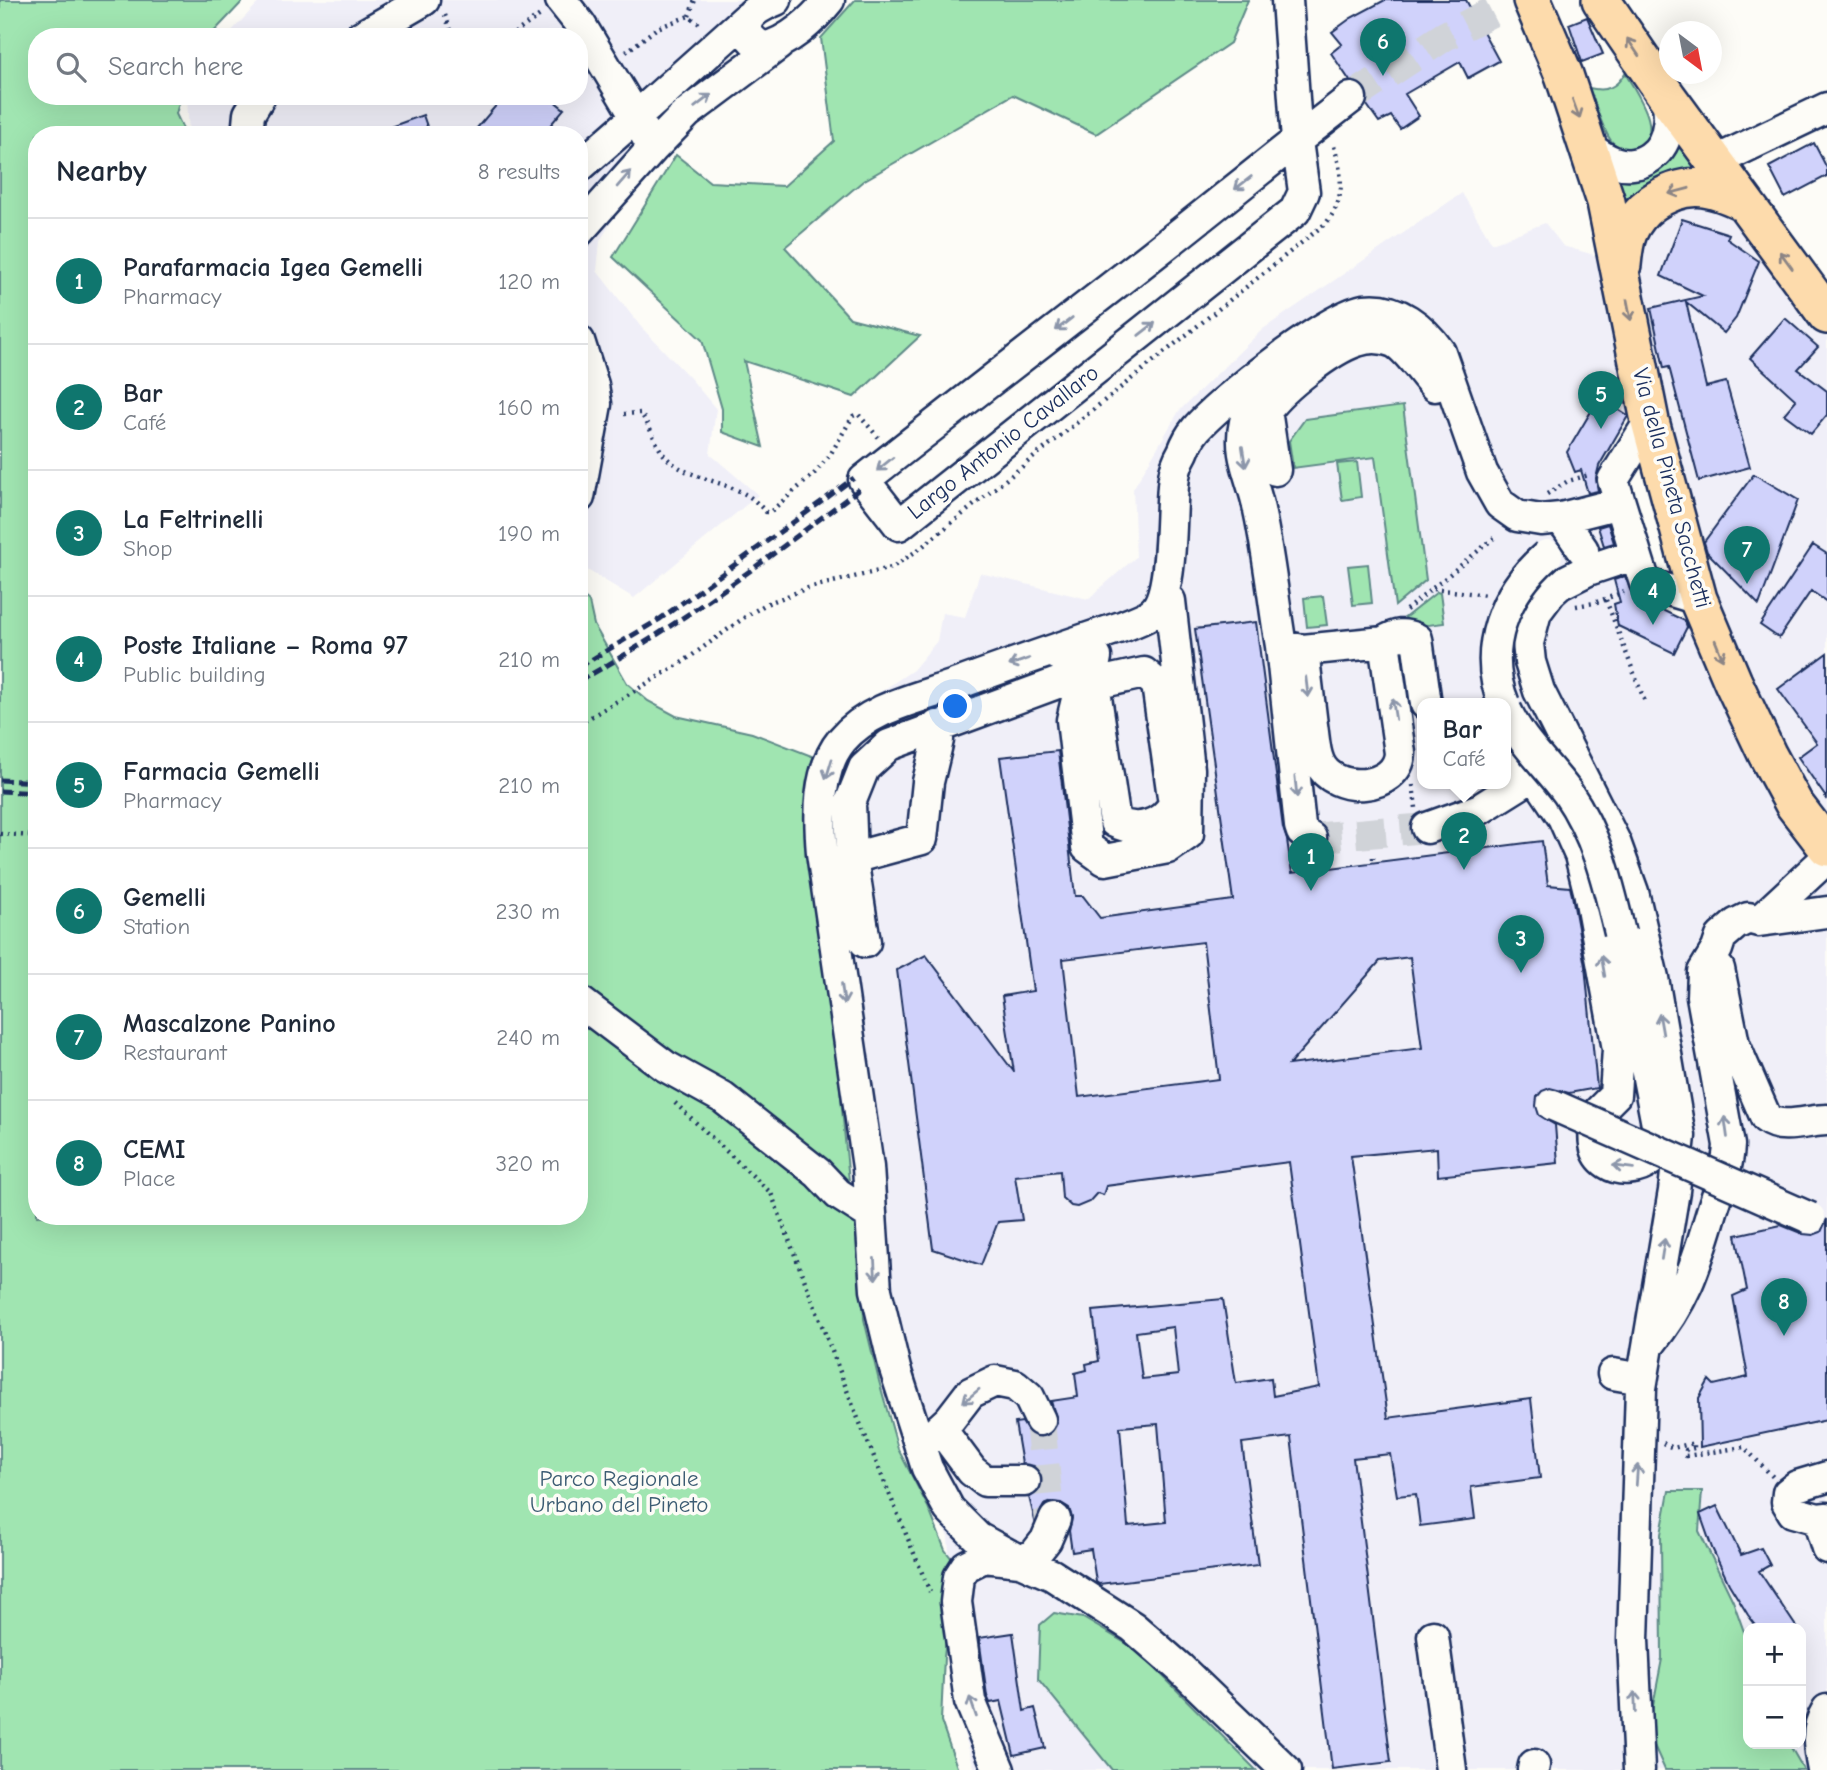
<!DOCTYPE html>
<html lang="en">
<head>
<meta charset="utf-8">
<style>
	:root { --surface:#fff; --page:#f6f6f7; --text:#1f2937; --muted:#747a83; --line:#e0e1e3; --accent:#0f766e }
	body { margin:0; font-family:"Comic Neue",sans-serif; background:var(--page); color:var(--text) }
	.controls { position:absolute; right:21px; bottom:21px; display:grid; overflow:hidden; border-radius:14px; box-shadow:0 7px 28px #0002 }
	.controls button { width:63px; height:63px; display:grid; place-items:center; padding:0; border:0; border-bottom:2px solid var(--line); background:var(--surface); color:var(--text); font:35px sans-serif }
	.compass { position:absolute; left:1659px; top:21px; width:63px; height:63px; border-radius:50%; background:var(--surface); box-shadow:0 7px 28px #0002; rotate:148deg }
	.you { position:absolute; left:956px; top:707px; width:24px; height:24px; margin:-18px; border:5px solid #fff; border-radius:50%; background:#1a73e8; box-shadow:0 0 0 10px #1a73e833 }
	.badge { display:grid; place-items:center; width:46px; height:46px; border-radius:50%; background:var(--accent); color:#fff; font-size:23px; font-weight:700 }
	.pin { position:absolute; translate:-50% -58px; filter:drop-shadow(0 2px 4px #0008) }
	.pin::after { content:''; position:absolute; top:37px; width:24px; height:21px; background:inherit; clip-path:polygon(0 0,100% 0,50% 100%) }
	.popup { position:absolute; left:1417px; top:698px; width:94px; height:91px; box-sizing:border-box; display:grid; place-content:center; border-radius:14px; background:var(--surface); filter:drop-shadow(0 2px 5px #0005); font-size:23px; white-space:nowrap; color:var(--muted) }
	.popup b { font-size:26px; color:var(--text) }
	.popup::after { content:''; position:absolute; left:50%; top:100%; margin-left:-14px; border:14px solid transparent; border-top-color:var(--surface) }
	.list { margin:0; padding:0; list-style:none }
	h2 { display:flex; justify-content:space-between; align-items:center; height:91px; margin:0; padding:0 28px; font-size:30px }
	h2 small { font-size:23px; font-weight:400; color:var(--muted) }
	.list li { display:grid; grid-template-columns:46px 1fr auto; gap:21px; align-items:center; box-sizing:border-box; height:126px; padding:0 28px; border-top:2px solid var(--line) }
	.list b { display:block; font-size:26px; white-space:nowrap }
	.list p { margin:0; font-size:23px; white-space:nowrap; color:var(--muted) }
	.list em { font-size:23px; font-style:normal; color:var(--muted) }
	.icon { flex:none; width:38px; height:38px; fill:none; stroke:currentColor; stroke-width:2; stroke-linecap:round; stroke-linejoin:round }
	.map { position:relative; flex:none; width:1827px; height:1770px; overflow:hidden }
	.search { position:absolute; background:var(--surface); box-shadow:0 7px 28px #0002; left:28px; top:28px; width:560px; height:77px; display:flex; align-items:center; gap:18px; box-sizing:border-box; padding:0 24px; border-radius:28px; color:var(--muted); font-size:26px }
	.panel { position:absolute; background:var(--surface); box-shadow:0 7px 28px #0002; left:28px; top:126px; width:560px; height:1099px; border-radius:28px }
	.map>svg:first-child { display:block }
</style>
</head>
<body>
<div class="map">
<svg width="1827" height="1770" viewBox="0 0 1827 1770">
	<rect width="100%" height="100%" fill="#fdfcf7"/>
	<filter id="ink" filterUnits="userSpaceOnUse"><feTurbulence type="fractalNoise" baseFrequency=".0143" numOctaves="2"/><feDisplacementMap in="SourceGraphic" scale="14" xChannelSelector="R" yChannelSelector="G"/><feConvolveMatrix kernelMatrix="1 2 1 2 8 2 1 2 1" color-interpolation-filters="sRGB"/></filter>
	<g filter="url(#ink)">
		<path fill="#f0eff8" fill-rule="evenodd" d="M261 0H743L732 14 718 36 745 79 640 174 600 241 597 271 641 327 691 379 716 409 710 454 758 495 634 598 579 565V135H189L187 96H579V37H226Z
			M1462 193 1492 243 1545 223 1563 246 1601 257 1628 415 1599 466 1637 596 1689 624 1827 871V1770H975L958 1714 948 1537 921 1480 854 1149 809 791 830 730 874 696 913 670 937 641 942 613 965 617 980 573 1088 599 1136 557 1133 489 1179 411 1263 329ZM1422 704H1506V784H1422ZM1748 1628H1801V1744H1748Z
			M1701 199 1739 219 1827 337V822L1814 809 1715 607 1659 395 1632 270 1641 233 1661 210Z"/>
		<path fill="#a0e5b1" stroke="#5e8a88" stroke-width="2" d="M0 0H244L209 37H37V96H181L176 114 186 135H37V1216H579V594L589 602 594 625 627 683 648 701 676 716 752 733 827 762 819 870 850 1191 860 1212 864 1319 879 1381 898 1449 928 1507 945 1550 955 1563 944 1657 941 1721 958 1770H0Z
			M855 0H1248L1230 43 1096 134 1013 95 863 181 785 247 850 318 920 336 854 397 744 361 763 447 722 432V409L702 340 613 257 676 155 710 182 784 186 834 141 821 38Z
			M1625 73C1635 91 1669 136 1634 147 1627 150 1619 148 1613 143 1603 133 1595 102 1589 88 1606 92 1616 88 1625 73Z
			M1680 141 1704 173 1624 211 1615 178 1636 179 1644 176Z
			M1403 406 1426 580 1395 606 1375 457 1293 468 1289 441 1305 419Z
			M1357 462 1361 497 1342 500 1337 464Z
			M1368 564 1372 603 1353 605 1348 566Z
			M1437 592 1440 593 1444 623 1398 629 1397 624Z
			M1323 596 1327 625 1307 627 1304 598Z
			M1669 1491H1702L1699 1531 1733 1601 1748 1643V1744H1789L1804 1770H1665L1648 1732 1662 1659 1661 1534Z
			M1054 1613 1083 1618 1137 1650 1256 1770H1112L1038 1679 1040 1625Z"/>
		<path fill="#d0d2fb" stroke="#1b2f5e" stroke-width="2" fill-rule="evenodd" d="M1385 0H1466L1499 61 1468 78 1460 62 1405 94 1419 116 1400 129 1391 116 1379 122 1367 105 1368 96 1365 88 1358 82 1350 81 1331 53 1342 44 1332 32 1351 18Z
			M1587 17 1603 54 1582 62 1569 24Z
			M504 96H548L564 109 542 135H471Z
			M423 115 430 135H374V133Z
			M1814 143 1827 168V176L1785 198 1769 167Z
			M1682 219 1729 234 1727 239 1759 261 1736 318 1724 333 1686 302 1706 387 1726 382 1750 467 1699 481 1669 367 1664 368 1651 308 1703 296 1661 276Z
			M1785 318 1818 347 1798 369 1827 391V415L1811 434 1784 414 1796 400 1750 358Z
			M1599 398 1628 416 1599 466 1596 478 1598 491 1588 493 1581 470 1575 472 1567 452Z
			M1754 474 1798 500 1759 605 1707 552 1704 542Z
			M1608 524 1614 543 1604 546 1598 527Z
			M1813 545 1827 554V602L1811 591 1779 638 1760 625Z
			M1625 576 1633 596 1685 621 1687 627 1674 653 1618 626 1614 604 1620 602 1614 580Z
			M1256 622 1283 828 1287 840 1292 873 1542 841 1548 885 1570 887 1572 895 1585 966 1597 1088 1569 1093 1550 1088 1542 1091 1537 1097 1536 1106 1539 1115 1555 1125 1558 1163 1438 1176 1437 1148 1351 1156 1388 1418 1531 1399 1540 1478 1471 1487 1475 1519 1420 1526 1416 1494 1397 1496 1390 1454 1353 1458 1391 1762 1332 1769 1291 1437 1242 1443 1258 1565 1099 1584 1096 1582 1091 1549 1072 1552 1069 1531 1072 1518 1069 1508 1061 1503 1052 1502 1044 1505 1035 1521 1029 1497 1040 1490 1042 1480 1040 1472 1034 1466 1022 1464 1015 1423 1022 1422 1031 1435 1039 1437 1047 1436 1054 1430 1057 1422 1051 1401 1078 1397 1075 1373 1087 1370 1086 1364 1099 1361 1093 1311 1223 1299 1236 1383 1271 1378 1273 1396 1319 1387 1289 1162 1106 1186 1103 1195 1097 1193 1089 1202 1077 1207 1071 1206 1062 1198 1060 1171 1015 1176 1022 1220 998 1222 981 1265 933 1249 897 970 926 955 1014 1072 1002 996 1033 991 1000 757 1058 751 1075 896H1083L1100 918 1233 900 1195 629ZM1203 942 1219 1079 1079 1097 1063 959ZM1410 957 1422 1048 1289 1065 1380 961ZM1173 1327 1178 1375 1142 1379 1136 1332ZM1158 1424 1166 1522 1128 1526 1120 1427Z
			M1827 653V799L1798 757 1817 743 1778 689Z
			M1827 1219V1420L1700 1447 1699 1398 1709 1380 1714 1385 1748 1377 1733 1296 1747 1290 1736 1235 1781 1225 1803 1234 1813 1235 1821 1232Z
			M1717 1506 1741 1555 1761 1548 1770 1565 1759 1571 1797 1628H1758L1748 1615 1729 1584 1712 1548 1700 1514Z
			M1013 1633 1024 1711 1035 1708 1045 1748 1014 1755 1001 1701 990 1703 987 1696 979 1638Z"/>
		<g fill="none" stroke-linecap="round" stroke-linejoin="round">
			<path stroke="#d0d3d8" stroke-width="30" stroke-dasharray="30 15" stroke-linecap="butt" d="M1351 98 1445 36 1503 6
				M1311 838 1427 828
				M1040 1420 1050 1523 1055 1519"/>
			<g stroke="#1b2f5e" stroke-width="35">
				<path id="minor" d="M561 0 580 24 636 117 747 18
					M776 0C749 10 731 28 763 48 788 43 813 20 829 0
					M1287 0 1297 141 1304 192 1295 211 899 525 864 480C960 404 1058 329 1154 254 1220 202 1285 149 1351 98
					M360 37 424 0
					M247 135 249 114 260 96
					M653 148 687 113 778 45
					M1590 148C1597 153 1605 159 1614 162 1641 171 1665 153 1668 125 1670 116 1668 107 1668 98
					M1714 162 1827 108
					M579 167 636 117 653 148 579 231
					M579 341 593 385 596 404 579 497
					M1282 376C1268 388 1250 403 1245 422 1238 452 1250 473 1257 501 1268 546 1273 599 1281 646L1303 650C1306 675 1309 700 1312 725 1314 737 1314 751 1319 762 1333 795 1398 791 1400 753L1384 642C1397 634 1403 633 1417 639L1426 704
					M1650 421 1613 480 1645 583 1698 599
					M1275 470 1266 410C1282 388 1331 349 1357 341 1369 337 1382 337 1394 342 1408 349 1423 374 1435 386
					M1561 518 1583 550
					M1636 554 1588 570 1560 584 1551 592 1536 612 1528 643 1530 662 1539 691 1615 842 1633 892 1653 978 1680 1136 1674 1191 1641 1388 1633 1640 1639 1770
					M1281 646 1300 826 1302 832 1311 838
					M1303 650 1384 642
					M1051 651 1067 659 1079 676V691L1072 720 1087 847 1105 860 1168 848 1188 834 1189 769 1170 601
					M1094 684 1144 673 1157 684 1174 804C1162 826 1137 833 1115 822L1094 684 1093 673 1096 657
					M1506 766 1534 774 1563 817 1580 855 1589 891 1618 1049 1615 1095 1598 1112C1596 1122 1593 1134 1595 1144 1601 1180 1658 1175 1660 1140L1620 933
					M1427 828 1480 809 1520 784
					M852 858 922 839 928 782 938 740 937 726
					M1759 921 1827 858
					M865 942 852 858 850 803 864 768 889 745 1060 682H1067L1079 691
					M1719 969 1734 1044 1766 1118C1782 1131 1808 1120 1827 1120
					M579 1001 665 1066 723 1098 818 1173 838 1194 871 1215
					M1649 1345C1688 1297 1696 1264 1713 1208 1720 1187 1728 1167 1729 1145L1702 996 1703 972 1717 949 1721 937 1736 924 1748 918 1759 921 1827 912
					M1613 1374 1642 1379
					M940 1428 972 1471 985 1481H1025
					M920 1447 950 1419 970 1393 995 1381 1015 1385 1029 1397 1040 1420
					M1827 1477 1797 1486 1788 1493 1787 1502 1793 1512 1818 1519 1827 1518
					M1818 1519 1827 1548
					M1433 1636 1451 1770
					M999 1770 970 1701 956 1602 959 1577 966 1566 984 1557 1020 1561 1035 1554 1046 1540 1055 1519
					M1286 1770 1180 1668 1133 1627 1052 1575 1020 1561 978 1538 949 1509 927 1468 895 1369 876 1290 868 1167 822 853C819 817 817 770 842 740 869 708 915 699 952 686 1009 665 1067 645 1124 626 1133 622 1146 618 1153 612 1175 593 1169 507 1174 477 1175 468 1179 459 1183 452 1186 444 1191 435 1196 429 1221 400 1331 314 1365 310 1397 306 1423 328 1440 352L1482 472 1500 504 1517 516 1541 520 1561 518 1620 503
					M1533 1770 1534 1765
					M1823 1770C1819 1750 1815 1729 1827 1710"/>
			</g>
			<g stroke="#1b2f5e" stroke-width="42">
				<path id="major" d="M1532 0 1564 75 1606 202 1650 421 1698 599 1733 682 1767 754 1794 804 1827 847
					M1601 0 1668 98 1827 315
					M1622 265C1623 255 1624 243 1628 233 1633 221 1641 211 1652 203 1685 180 1710 185 1744 202"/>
			</g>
			<path stroke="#1b2f5e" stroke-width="4.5" stroke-dasharray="2 5" stroke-linecap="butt" d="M445 15 453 37
				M689 16 695 0
				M509 37 543 13
				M626 52 657 28 689 16 702 26
				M445 102 453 96
				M624 414 640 413C652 427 655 448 669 460 689 478 722 481 745 494 753 498 760 506 766 512H770L814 474 830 455 853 416 858 414 878 437
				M1547 494 1568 481 1589 475
				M1433 589 1487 595
				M1606 600 1645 702
				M1576 606 1594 603 1624 592
				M1406 610 1494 538
				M579 724 683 662 745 617 766 604 808 588 891 568 918 550 1326 223C1347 198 1342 172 1333 143
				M1413 785 1416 808
				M0 834 37 836
				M1373 857V862
				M675 1103 771 1193 855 1411 930 1592
				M1663 1443 1673 1448 1694 1443V1448
				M1694 1448 1686 1450V1456L1744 1447 1773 1477"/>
			<use href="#minor" stroke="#fdfcf7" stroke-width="30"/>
			<use href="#major" stroke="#fddbac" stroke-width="37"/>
			<path stroke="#1b2f5e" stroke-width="5" stroke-dasharray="10 5" stroke-linecap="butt" d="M579 667 660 619 854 478
				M579 681C680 626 771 556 862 487
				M0 780 37 782
				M0 791 37 793"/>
			<g stroke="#1b2f5e" stroke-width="35" stroke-linecap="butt">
				<path id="minor-bridge" d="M1504 704C1481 650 1504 592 1547 555
					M1506 710C1520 741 1547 765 1567 792 1597 835 1608 883 1620 933
					M1553 1105 1810 1218"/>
			</g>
			<use href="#minor-bridge" stroke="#fdfcf7" stroke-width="30"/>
		</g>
		<defs><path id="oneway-shaft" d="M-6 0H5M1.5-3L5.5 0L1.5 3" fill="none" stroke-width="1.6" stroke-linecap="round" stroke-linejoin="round" transform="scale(1.75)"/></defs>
		<g stroke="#8c8585">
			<use href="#oneway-shaft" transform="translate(1633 47) rotate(-124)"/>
			<use href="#oneway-shaft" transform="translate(1576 109) rotate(70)"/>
			<use href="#oneway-shaft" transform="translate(1679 191) rotate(165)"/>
			<use href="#oneway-shaft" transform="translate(1786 260) rotate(-126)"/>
			<use href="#oneway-shaft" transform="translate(1629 310) rotate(79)"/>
			<use href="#oneway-shaft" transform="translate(1719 650) rotate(68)"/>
		</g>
		<g stroke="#8c96aa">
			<use href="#oneway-shaft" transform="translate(703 101) rotate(-37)"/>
			<use href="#oneway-shaft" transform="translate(624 179) rotate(-49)"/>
			<use href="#oneway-shaft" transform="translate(1243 183) rotate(142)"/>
			<use href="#oneway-shaft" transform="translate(1064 324) rotate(142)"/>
			<use href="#oneway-shaft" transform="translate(1147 329) rotate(-38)"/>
			<use href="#oneway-shaft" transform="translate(1244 457) rotate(81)"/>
			<use href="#oneway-shaft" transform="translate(885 464) rotate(141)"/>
			<use href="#oneway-shaft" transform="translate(1019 662) rotate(161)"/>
			<use href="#oneway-shaft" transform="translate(1307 687) rotate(83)"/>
			<use href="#oneway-shaft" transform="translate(1394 709) rotate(-99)"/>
			<use href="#oneway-shaft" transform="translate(829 769) rotate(107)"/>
			<use href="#oneway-shaft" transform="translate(1296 787) rotate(84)"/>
			<use href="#oneway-shaft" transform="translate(1603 966) rotate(-100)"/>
			<use href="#oneway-shaft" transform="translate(843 994) rotate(82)"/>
			<use href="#oneway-shaft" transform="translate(1661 1024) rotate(-100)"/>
			<use href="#oneway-shaft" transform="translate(1726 1127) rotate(-98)"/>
			<use href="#oneway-shaft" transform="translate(1623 1167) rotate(-173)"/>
			<use href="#oneway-shaft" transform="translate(1663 1249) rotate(-81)"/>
			<use href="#oneway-shaft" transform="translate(875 1269) rotate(87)"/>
			<use href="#oneway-shaft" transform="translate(971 1396) rotate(140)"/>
			<use href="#oneway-shaft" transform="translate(1637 1475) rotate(-86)"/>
			<use href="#oneway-shaft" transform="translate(1635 1702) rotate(-92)"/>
			<use href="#oneway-shaft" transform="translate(973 1707) rotate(-109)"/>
		</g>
	</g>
	<g text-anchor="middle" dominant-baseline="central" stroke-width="7" stroke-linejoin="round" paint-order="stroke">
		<g font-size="23" fill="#1b2f5e" stroke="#fdfcf7">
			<text transform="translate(1003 442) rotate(-38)">Largo Antonio Cavallaro</text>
			<text transform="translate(1672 488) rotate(75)">Via della Pineta Sacchetti</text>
		</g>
		<g font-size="23" fill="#3c5c73" stroke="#fdfcf7">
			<text x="619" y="1478">Parco Regionale<tspan x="619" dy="26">Urbano del Pineto</tspan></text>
		</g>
	</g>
</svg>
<div class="controls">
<button>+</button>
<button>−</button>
</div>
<svg class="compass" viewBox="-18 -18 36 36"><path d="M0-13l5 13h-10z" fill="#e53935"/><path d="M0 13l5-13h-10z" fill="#747a83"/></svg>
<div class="you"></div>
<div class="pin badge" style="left:1311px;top:891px">1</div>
<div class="pin badge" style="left:1464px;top:870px">2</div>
<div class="popup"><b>Bar</b>Café</div>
<div class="pin badge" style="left:1521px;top:973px">3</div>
<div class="pin badge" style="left:1653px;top:625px">4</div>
<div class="pin badge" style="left:1601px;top:429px">5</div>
<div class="pin badge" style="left:1383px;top:76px">6</div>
<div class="pin badge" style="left:1747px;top:584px">7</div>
<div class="pin badge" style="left:1784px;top:1336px">8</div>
<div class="search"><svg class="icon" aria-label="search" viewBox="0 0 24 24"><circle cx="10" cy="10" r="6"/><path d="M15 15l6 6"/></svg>Search here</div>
<section class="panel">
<h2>Nearby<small>8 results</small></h2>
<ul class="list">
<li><span class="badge">1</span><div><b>Parafarmacia Igea Gemelli</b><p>Pharmacy</p></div><em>120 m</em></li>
<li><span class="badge">2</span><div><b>Bar</b><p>Café</p></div><em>160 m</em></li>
<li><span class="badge">3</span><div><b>La Feltrinelli</b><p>Shop</p></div><em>190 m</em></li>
<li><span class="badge">4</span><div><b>Poste Italiane – Roma 97</b><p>Public building</p></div><em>210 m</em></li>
<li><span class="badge">5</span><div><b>Farmacia Gemelli</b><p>Pharmacy</p></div><em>210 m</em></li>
<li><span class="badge">6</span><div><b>Gemelli</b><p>Station</p></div><em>230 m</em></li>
<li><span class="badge">7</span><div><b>Mascalzone Panino</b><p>Restaurant</p></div><em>240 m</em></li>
<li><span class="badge">8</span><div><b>CEMI</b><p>Place</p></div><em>320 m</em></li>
</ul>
</section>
</div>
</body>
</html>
